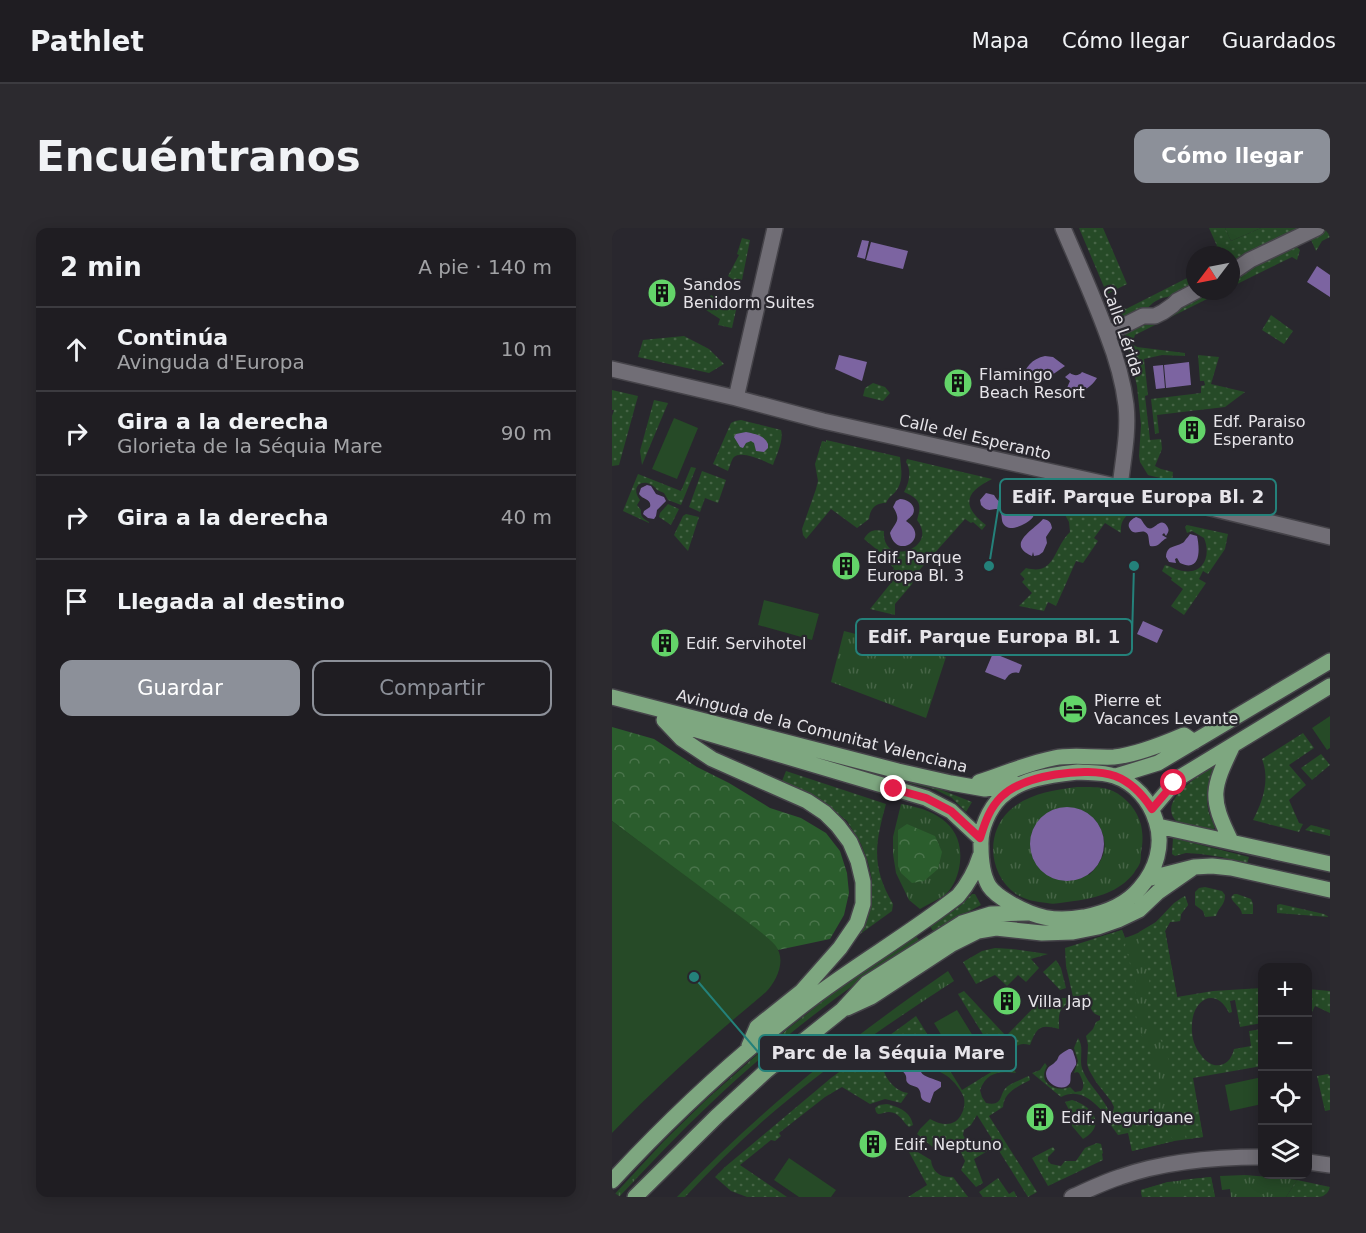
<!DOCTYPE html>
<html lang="es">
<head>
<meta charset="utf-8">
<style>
	:root { --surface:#1f1d22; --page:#2c2a2f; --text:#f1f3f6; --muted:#a1a2a5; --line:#3c3b40; --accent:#8c9099 }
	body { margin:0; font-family:"DejaVu Sans",sans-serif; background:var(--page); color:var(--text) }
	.controls { position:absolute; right:18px; bottom:18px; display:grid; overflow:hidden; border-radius:12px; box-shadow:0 3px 15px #0003 }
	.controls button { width:54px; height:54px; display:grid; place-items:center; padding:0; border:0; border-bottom:2px solid var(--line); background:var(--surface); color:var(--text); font:30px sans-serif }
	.compass { position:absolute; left:574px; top:18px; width:54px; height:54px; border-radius:50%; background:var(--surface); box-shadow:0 3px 15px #0003; rotate:238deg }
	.stop { position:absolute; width:18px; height:18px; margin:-14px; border:4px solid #e11d48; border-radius:50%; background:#fff }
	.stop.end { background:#e11d48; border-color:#fff; box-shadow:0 2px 6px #0008 }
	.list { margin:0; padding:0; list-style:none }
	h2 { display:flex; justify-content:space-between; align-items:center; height:78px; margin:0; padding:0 24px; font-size:26px }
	h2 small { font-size:20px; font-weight:400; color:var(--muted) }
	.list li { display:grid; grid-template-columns:39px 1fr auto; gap:18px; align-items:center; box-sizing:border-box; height:84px; padding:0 24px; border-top:2px solid var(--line) }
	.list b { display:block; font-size:22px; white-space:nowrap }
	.list p { margin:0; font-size:20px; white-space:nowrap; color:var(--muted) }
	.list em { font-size:20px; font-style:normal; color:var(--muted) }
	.actions { display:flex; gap:12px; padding:18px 24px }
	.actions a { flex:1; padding:14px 0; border:2px solid var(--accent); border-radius:12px; text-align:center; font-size:21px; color:var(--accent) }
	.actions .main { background:var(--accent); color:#fff }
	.icon { flex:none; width:33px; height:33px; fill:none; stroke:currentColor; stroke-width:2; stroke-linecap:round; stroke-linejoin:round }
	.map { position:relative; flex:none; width:718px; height:969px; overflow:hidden; border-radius:12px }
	header { display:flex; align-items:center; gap:36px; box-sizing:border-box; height:84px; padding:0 30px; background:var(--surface); border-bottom:2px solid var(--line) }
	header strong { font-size:28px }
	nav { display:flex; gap:33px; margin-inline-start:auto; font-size:21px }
	.intro { display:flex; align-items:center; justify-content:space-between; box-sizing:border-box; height:144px; padding:0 36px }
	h1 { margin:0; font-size:42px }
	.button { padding:15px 27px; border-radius:12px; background:var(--accent); color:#fff; font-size:21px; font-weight:700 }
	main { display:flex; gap:36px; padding:0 36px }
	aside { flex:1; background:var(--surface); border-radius:12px; box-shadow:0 3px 15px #0003 }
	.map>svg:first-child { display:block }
</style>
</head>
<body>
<header>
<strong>Pathlet</strong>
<nav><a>Mapa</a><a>Cómo llegar</a><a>Guardados</a></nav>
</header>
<div class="intro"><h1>Encuéntranos</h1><a class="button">Cómo llegar</a></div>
<main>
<aside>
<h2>2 min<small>A pie · 140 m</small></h2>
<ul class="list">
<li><svg class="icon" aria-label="ahead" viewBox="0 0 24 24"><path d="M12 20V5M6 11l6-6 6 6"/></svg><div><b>Continúa</b><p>Avinguda d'Europa</p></div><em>10 m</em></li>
<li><svg class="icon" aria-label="right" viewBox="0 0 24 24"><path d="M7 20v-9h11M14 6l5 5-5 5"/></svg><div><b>Gira a la derecha</b><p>Glorieta de la Séquia Mare</p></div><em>90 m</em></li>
<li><svg class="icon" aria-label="right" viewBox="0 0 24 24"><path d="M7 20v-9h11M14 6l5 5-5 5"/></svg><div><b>Gira a la derecha</b></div><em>40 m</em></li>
<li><svg class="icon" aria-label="arrive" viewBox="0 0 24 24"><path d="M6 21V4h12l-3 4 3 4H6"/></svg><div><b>Llegada al destino</b></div></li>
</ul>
<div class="actions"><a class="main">Guardar</a><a>Compartir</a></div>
</aside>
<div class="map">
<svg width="718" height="969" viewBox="0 0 718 969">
	<defs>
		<pattern id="grass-tufts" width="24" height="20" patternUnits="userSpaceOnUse" patternTransform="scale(1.5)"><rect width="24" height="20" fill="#264a27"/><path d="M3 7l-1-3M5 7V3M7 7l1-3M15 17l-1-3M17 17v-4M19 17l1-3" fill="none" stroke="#466446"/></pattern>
		<pattern id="forest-crowns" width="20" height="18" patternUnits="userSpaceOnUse" patternTransform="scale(1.5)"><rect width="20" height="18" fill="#2b5d2d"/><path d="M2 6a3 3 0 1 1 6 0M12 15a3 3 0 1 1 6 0" fill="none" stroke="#4a744b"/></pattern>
		<pattern id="garden-dots" width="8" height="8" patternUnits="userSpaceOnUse" patternTransform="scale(1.5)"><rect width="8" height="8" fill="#264a27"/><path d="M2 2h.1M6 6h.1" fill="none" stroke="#466446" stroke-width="1.8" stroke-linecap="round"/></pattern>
	</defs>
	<rect width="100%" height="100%" fill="#29272e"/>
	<path fill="url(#grass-tufts)" fill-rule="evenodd" d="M232 403 334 429 314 490 219 454Z
		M465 559C476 559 491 558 501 563 515 570 525 582 529 597 531 607 531 614 529 624 529 628 529 634 527 637 526 640 523 642 522 645 507 664 485 670 462 673 453 674 443 677 435 675 425 674 413 672 404 666 377 647 373 606 397 583 415 566 441 562 465 559ZM451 580C459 580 467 580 474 585 488 593 496 611 491 627 488 635 483 641 477 647L429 590 439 583Z
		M289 576C321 581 352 596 348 634 347 645 342 659 333 667 326 672 316 676 308 681L297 672 284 645 281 626V609Z
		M573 668 576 677 569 686 568 693 558 694 553 703 591 909 562 913 520 923 481 711 510 702 513 710C524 706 535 702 544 694 554 686 561 674 573 668Z
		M303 707 307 712C234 760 163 814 99 875 67 905 37 937 7 969H0L52 913 95 871 157 816 226 761Z
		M336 743 342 753C285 790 229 828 177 871 140 901 106 934 73 969H65C148 882 237 811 336 743Z
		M633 947 670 950 685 952 674 969H619L618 961 610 962 608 948Z
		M599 949 603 969H530L529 962 556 954Z"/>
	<path fill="url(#forest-crowns)" d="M0 499 42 511 85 539 117 555 158 580 189 590 214 605 228 623 235 645 237 665 232 687 218 711 166 722 162 717 0 593Z
		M295 596 323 608 330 624 326 641 312 653 300 655 289 645 286 638V602Z"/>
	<path fill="#264a27" d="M613 0H649L619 13Z
		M62 190 86 200 65 251 40 241Z
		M152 372 207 386 200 412 146 397Z
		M718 488V520L715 522 700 500Z
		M0 593 141 698C148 704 157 710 163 717 175 732 165 752 154 764 100 809 48 855 0 905Z
		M345 782 374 829 351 843 322 795Z
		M650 849V876L618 883 613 857Z
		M177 930 224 962 219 969H187L162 952Z"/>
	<path fill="url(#garden-dots)" d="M467 0H491L515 56 495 66Z
		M597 0H613L619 13 649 0H696L619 40V27H588L605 18Z
		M711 0H718V9L710 13 704 23 699 12 702 7Z
		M130 10 138 12 129 57 116 48 127 27 125 26Z
		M682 16 688 22 685 32 680 29 619 59V49Z
		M583 46V60L564 67 550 70 542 74 531 84 507 94 499 75 514 81Z
		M591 63H611L523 107 520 116 525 119 573 125V128L550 127 532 131 536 167 533 168 538 212 549 211 550 221 543 238 549 241 561 244 560 253 536 247 528 234 527 228 529 197 525 158 513 107V103Z
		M99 67 124 82 120 100 106 97 108 91 91 80Z
		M659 87 681 103 672 116 650 102Z
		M72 108 97 121 112 136 97 145 26 129 31 112Z
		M586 127 607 129 599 156 633 164 613 179 545 187 547 205 543 206 539 171 589 165V158L593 157 592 153H588Z
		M261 155 273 159 278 165 271 173 251 168 253 160Z
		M0 162 26 168 7 237 0 238V188L2 182H0Z
		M42 172 56 175 30 237 28 223Z
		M129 192 169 202C172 212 165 226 161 237 152 233 130 222 122 229 119 232 118 239 116 243L101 236 119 195 123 193Z
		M214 212 288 229C289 241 292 252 284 263 280 268 277 268 274 275 263 275 258 281 257 291L245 300 219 281 194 311 191 307 190 301 204 261 206 253 203 236 210 213 214 214Z
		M295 231 380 251C353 264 349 278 374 297L370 302 361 294 359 295 353 291 303 347 300 356 283 376V387L258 381 283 350 278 346 282 340 277 335 275 330 252 311C257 302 262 301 272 303 269 340 328 321 305 292 310 276 308 271 292 264 297 255 300 243 294 234Z
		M79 239 84 240 69 277 56 272 52 265 45 262C35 248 16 256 28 272L25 277 29 282C28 289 32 291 37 294V295L11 283 26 246 69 263Z
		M90 243 114 252 106 275 93 270 88 284 77 279Z
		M430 263 521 284C512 288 508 294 509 305L493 295 482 310 486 313 471 335 464 333 444 378 436 374 432 383 407 378 420 365 410 354 413 351 408 346 414 340C444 348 441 320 458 304L457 294 452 285 441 282H433L432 276 426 265Z
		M56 276 67 281 59 297 47 289 48 285Z
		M74 286 87 289 76 323 62 307 71 288Z
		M575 297 616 306 613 321 596 346 591 343 587 351 594 355 572 387 559 378 571 361 559 352 560 350 550 343 553 337C558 338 562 341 567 342 590 349 600 329 592 310L580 303 575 305 573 299Z
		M691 505 702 520 677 537 694 557 677 572 687 595 691 596 687 604 641 592C651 573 658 552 650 531Z
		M709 526 718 537 700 552 689 540Z
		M604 537C598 550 593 566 596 581 597 588 601 593 603 600L600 602 565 594C543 573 589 546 604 537Z
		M174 543 274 576C263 616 259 638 281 676L280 683 244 709 255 691 257 682 260 652 256 634 249 616 235 593 219 580 191 562 170 553Z
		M297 552 322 559 360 574 354 584 340 570 322 561 297 555Z
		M699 597 718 602V608L693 602Z
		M561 610 637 629 635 636 609 629 589 626 574 625 563 628 560 626Z
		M593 659 610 663 613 667C613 678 607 678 604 688L593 689 591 683 583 677V664L587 660Z
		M360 666H363L369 677 321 703 318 698 348 678Z
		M622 666H625L639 671 641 676V686H630C629 678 621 676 619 669Z
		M573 668 576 677 569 686 568 693 558 694 553 703 565 769 601 763 650 760V795L628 799 623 772 618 773 620 784 617 785C604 758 581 771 580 796 579 807 582 819 589 827 600 843 618 840 622 821L639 818 637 803 650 801V838L581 850 591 909 574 911C573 907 572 903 569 899 565 894 559 891 558 885 555 871 562 857 559 843 557 832 553 819 547 809 544 803 539 800 537 794 532 780 539 762 537 748 534 731 524 722 527 704L544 694 562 675Z
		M668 676 712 686 717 689 665 685V677Z
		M510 702 513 710 515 709 513 718 524 754 523 781 526 800 538 823 546 844 547 853 546 881 547 889 562 913 520 923 516 905 506 907 498 896 502 879 499 873 484 854 477 842 475 836 476 817 474 808 481 801 484 794 488 792V788C477 785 478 775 476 766L461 769 454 738 453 720Z
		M383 720 400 721 436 726 419 731 427 740 414 754 406 747 395 758 383 747 364 756 351 734 370 723Z
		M444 732 449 740 454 760 448 762 431 744Z
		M696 761 718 763V785L703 778 699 786 696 785Z
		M352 763 394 808 429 772 432 771 441 777 446 770H456C455 777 453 777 449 782 446 787 447 795 447 801 428 796 425 799 418 817 408 814 403 817 400 826L375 813 346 766Z
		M304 788 350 862 389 838 378 819 400 831 401 840 404 845C387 843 375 844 368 862L370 869 374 875C393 879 386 865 396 858 401 855 408 852 414 849L417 848 418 852C405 859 392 864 391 879L377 888 425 964 416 969 384 918 362 931 371 955 364 959 349 942 353 933 348 922 355 916 360 924 380 911 365 887 359 897 352 902 351 907 353 910 342 918 332 916 323 921 305 906 308 901 318 891C330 898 344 899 350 885 352 881 353 875 352 870 350 863 341 852 335 848 331 845 326 843 322 841L314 820C299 811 275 813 271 834 269 847 283 864 296 865L289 875 273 871 258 876 230 859 213 869 167 905 169 908 163 913 159 912 128 937 175 969H135L119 963 103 949 113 939 219 850Z
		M466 810C473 820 466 832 471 843 477 857 489 867 496 881L495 883 492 885C480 872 467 860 449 869L420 845 428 842 433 835 435 838C425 855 443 865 458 859L463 864 469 863C474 858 470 851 467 845L465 844 462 845 466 833 462 820Z
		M716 846 718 848V882L713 883 705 848Z
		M460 872C481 878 495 897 471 911L460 898 456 880 453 874Z
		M275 876C287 879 299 884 301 897L297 899C290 893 287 884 277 884 273 884 270 886 266 886L264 884 263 880 267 877Z
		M485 915 489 916 491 925 490 926 491 932 436 958 420 930 441 919 443 922 436 929V933L439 936 449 938 453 933H464L473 920Z
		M299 920 319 932C320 944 329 950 341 949L356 969H296L315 957 297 924Z
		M599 949 603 969H570L569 961V952Z
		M386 950 397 966 402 963 405 969H371L367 964Z
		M685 952 718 959V969H674Z
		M556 954 557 969H530L529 962Z"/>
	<path fill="#7c64a1" d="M250 12 257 13 253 31 245 29Z
		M259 14 296 23 291 41 254 32Z
		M705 38 718 47V69L695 54Z
		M227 127 255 134 250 153 223 141Z
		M433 128 441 129 453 138 424 158 422 152 411 153C412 139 420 131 433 128Z
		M577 134 579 157 554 160 552 137Z
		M551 137 553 160 544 161 541 138Z
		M470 144 485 150C477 162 467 166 454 162L458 153 453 149 458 145C462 148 467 148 470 144Z
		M134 204C143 206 152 207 156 216V220L152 224 144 223 142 215 139 213 134 215 131 220 128 219 122 209 124 206Z
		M35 257 39 258 44 266 52 269 54 273 45 282 44 288 42 291 36 290 31 286 32 283 38 279C40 271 31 272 27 266L29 260Z
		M374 265 382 267C398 293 406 253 422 279 422 283 423 285 421 289 417 295 401 303 395 299 387 295 392 287 387 282 381 278 378 287 369 277L368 272Z
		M288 271C295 271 305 277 301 286 300 288 295 292 294 293 320 310 284 333 278 305 283 294 290 293 281 279L284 273Z
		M524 289 529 291C530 293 534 299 536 300 543 303 548 288 555 298 558 303 556 304 554 308L552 305 550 307 555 310C548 313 547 320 538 318 536 313 538 306 533 304 528 302 522 308 518 301 514 295 520 291 524 289Z
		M431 291C437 292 439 294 440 300L434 309 435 315 431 324 427 327 422 328 421 324 420 328C393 316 422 302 431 291Z
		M578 306 585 308C588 321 589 345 568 335L565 330 563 331 564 335 557 334 554 329C555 316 564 320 572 314 573 312 577 308 578 306Z
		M531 393 551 402 545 415 525 406Z
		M381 425 410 437 407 445C400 443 397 446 393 452L373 444Z
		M418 616a37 37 0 1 1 74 0a37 37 0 1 1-74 0Z
		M457 821H459L461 823C462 828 465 832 464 837 463 838 460 844 459 845 458 848 459 852 458 855 451 867 427 853 436 840 437 838 442 836 443 834 447 831 445 829 449 826 451 824 454 823 457 821Z
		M294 830 305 835C307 838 307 841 309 844 311 849 323 851 329 854V859L322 864 318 875C304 871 312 867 306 860 305 859 298 857 297 856 292 852 296 851 293 846 291 843 288 842 286 839L290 832Z"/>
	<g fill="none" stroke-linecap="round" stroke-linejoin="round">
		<g stroke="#454349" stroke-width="18">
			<path id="minor" d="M451 0C466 35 482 70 495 106 504 129 511 152 514 177 517 204 511 232 508 259
				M619 45 638 32 705 0
				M495 106 531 88H543L551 84 561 77 565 73 584 63
				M0 141 124 170 211 193 562 271 718 309
				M124 170 163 0
				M696 934 718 937
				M460 969C476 962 492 954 508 949 553 933 602 929 650 929"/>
		</g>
		<g stroke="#454349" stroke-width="18">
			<path id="major" d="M0 469 286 543 339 555 373 561 404 556
				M52 492 70 511 100 531 195 573 213 585 226 598 238 614 246 633 251 654V676L245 695 228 720 190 763 145 799 137 818
				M61 495 314 570 339 583 368 610
				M466 544C478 545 491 544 502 548 523 555 538 573 544 593 552 617 544 642 528 660 514 677 493 685 472 689 442 694 424 690 398 675 391 671 381 664 377 658 370 646 369 631 369 618 368 601 377 581 389 569 409 550 440 547 466 544Z
				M504 548 546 535 718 433
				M367 554C392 546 416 535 442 530 461 526 482 530 502 529 524 527 551 516 572 507L582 514
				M540 581 562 555 570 548 718 458
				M546 598 718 636
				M619 613C597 569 600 561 621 517
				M535 651 582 639 600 638 619 640 718 662
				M235 780 259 769 340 716 366 703 384 700 430 705 461 704 486 699 506 692 527 682 546 664 582 639
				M0 953C62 886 130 823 203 768 250 733 300 704 346 668 357 655 363 644 368 628
				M23 969 104 889 154 843 230 782 255 755 350 695 379 686 415 685"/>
		</g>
		<use href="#minor" stroke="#716e76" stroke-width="15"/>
		<use href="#major" stroke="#7ea780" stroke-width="15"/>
	</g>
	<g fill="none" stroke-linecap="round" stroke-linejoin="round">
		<path stroke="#e11d48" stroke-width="8" d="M282 561 314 570 339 583 368 610C373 595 377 581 389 569 411 547 474 538 503 548 519 554 531 567 540 581L562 555"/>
	</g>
	<defs>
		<g id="building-disc" transform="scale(1.5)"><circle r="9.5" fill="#63d469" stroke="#29272e"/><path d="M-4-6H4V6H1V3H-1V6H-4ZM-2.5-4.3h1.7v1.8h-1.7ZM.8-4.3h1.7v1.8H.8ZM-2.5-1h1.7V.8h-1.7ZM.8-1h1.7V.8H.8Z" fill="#111"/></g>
		<g id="hotel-disc" transform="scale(1.5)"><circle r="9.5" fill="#63d469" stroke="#29272e"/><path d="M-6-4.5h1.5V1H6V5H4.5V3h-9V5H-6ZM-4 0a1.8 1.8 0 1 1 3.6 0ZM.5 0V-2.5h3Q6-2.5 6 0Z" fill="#111"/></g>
	</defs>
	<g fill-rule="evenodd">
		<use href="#building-disc" x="50" y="65"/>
		<use href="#building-disc" x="346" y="155"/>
		<use href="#building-disc" x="580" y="202"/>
		<use href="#building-disc" x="234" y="338"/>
		<use href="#building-disc" x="53" y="415"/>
		<use href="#hotel-disc" x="461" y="481"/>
		<use href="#building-disc" x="395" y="773"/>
		<use href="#building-disc" x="428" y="889"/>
		<use href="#building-disc" x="261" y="916"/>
	</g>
	<g text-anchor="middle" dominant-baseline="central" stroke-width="4.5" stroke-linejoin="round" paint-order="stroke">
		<g font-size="16" fill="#e6e4e9" stroke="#29272e" text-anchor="start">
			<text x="71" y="56">Sandos<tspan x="71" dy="18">Benidorm Suites</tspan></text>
			<text x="367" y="146">Flamingo<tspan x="367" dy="18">Beach Resort</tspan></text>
			<text x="601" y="193">Edf. Paraiso<tspan x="601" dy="18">Esperanto</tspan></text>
			<text x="255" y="329">Edif. Parque<tspan x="255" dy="18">Europa Bl. 3</tspan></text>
			<text x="74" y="415">Edif. Servihotel</text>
			<text x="482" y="472">Pierre et<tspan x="482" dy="18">Vacances Levante</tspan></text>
			<text x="416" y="773">Villa Jap</text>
			<text x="449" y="889">Edif. Negurigane</text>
			<text x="282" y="916">Edif. Neptuno</text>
		</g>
		<g font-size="16" fill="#e6e4e9" stroke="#29272e">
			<text transform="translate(511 103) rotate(71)">Calle Lérida</text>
			<text transform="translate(363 209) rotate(13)">Calle del Esperanto</text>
			<text transform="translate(210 503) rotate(14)">Avinguda de la Comunitat Valenciana</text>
		</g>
	</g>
	<path fill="none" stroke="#24817a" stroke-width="2" d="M377 338L388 269M522 338L520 409M82 749L147 825"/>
	<g fill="#24817a" stroke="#29272e" stroke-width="2">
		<circle cx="377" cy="338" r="6"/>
		<circle cx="522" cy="338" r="6"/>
		<circle cx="82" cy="749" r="6"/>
	</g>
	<g fill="#29272e" stroke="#24817a" stroke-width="2">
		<rect x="388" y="251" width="276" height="36" rx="6"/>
		<rect x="244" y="391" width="276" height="36" rx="6"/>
		<rect x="147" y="807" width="257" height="36" rx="6"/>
	</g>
	<g font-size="18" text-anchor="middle" font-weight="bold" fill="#e6e4e9">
		<text x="526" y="275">Edif. Parque Europa Bl. 2</text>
		<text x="382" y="415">Edif. Parque Europa Bl. 1</text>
		<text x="276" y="831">Parc de la Séquia Mare</text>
	</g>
</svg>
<div class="controls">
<button>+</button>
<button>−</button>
<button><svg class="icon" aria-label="locate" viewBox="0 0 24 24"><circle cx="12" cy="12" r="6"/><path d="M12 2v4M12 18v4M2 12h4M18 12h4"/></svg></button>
<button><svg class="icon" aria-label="layers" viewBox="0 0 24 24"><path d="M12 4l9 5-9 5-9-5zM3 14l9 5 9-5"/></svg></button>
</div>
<svg class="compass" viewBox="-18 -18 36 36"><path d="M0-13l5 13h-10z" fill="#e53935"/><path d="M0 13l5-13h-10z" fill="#a1a2a5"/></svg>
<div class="stop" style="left:562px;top:555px"></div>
<div class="stop end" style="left:282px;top:561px"></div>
</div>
</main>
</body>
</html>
